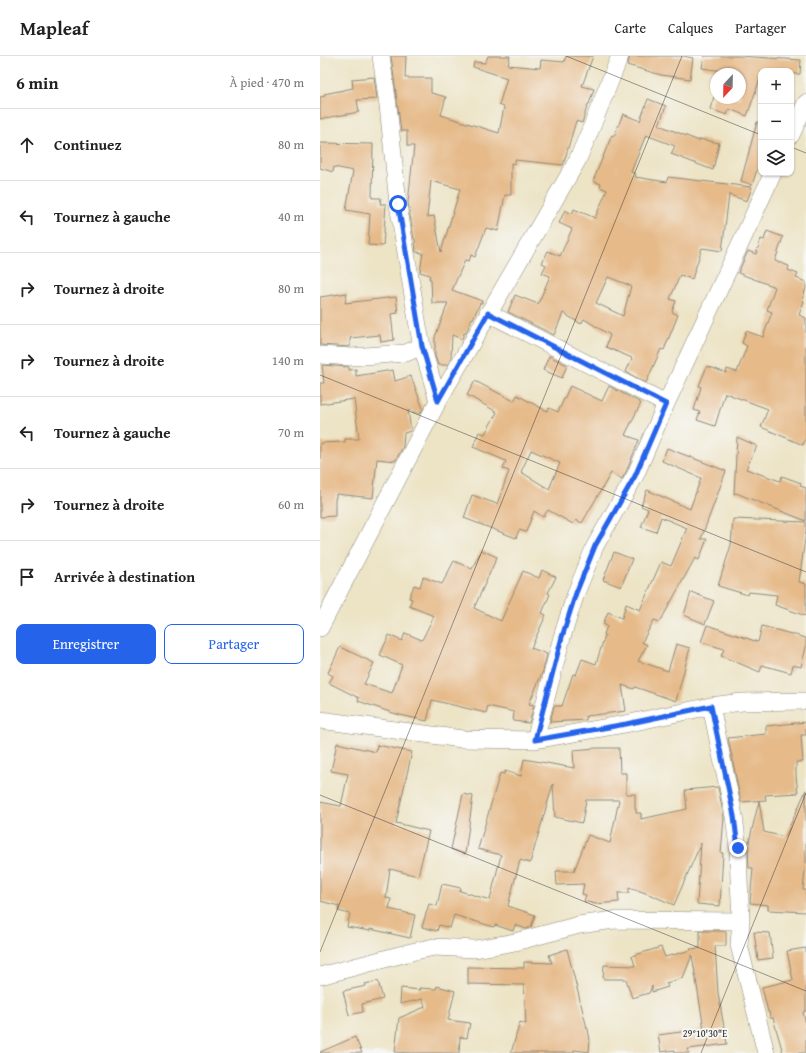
<!DOCTYPE html>
<html lang="fr">
<head>
<meta charset="utf-8">
<style>
	:root { --surface:#fff; --page:#f6f6f6; --text:#222; --muted:#767676; --line:#e0e0e0; --accent:#2563eb }
	body { margin:0; font-family:"Gentium Book Plus",serif; background:var(--page); color:var(--text) }
	.controls { position:absolute; right:12px; top:12px; display:grid; overflow:hidden; border-radius:8px; box-shadow:0 1px 3px #0004 }
	.controls button { width:36px; height:36px; display:grid; place-items:center; padding:0; border:0; border-bottom:1px solid var(--line); background:var(--surface); color:var(--text); font:20px sans-serif }
	.compass { position:absolute; left:390px; top:12px; width:36px; height:36px; border-radius:50%; background:var(--surface); box-shadow:0 1px 3px #0004; rotate:202deg }
	.stop { position:absolute; width:12px; height:12px; margin:-9px; border:3px solid #2563eb; border-radius:50%; background:#fff }
	.stop.end { background:#2563eb; border-color:#fff; box-shadow:0 1px 4px #0008 }
	.list { margin:0; padding:0; list-style:none }
	h2 { display:flex; justify-content:space-between; align-items:center; height:52px; margin:0; padding:0 16px; font-size:17px }
	h2 small { font-size:13px; font-weight:400; color:var(--muted) }
	.list li { display:grid; grid-template-columns:26px 1fr auto; gap:12px; align-items:center; box-sizing:border-box; height:72px; padding:0 16px; border-top:1px solid var(--line) }
	.list b { display:block; font-size:15px; white-space:nowrap }
	.list em { font-size:13px; font-style:normal; color:var(--muted) }
	.actions { display:flex; gap:8px; padding:12px 16px }
	.actions a { flex:1; padding:9px 0; border:1px solid var(--accent); border-radius:8px; text-align:center; font-size:14px; color:var(--accent) }
	.actions .main { background:var(--accent); color:#fff }
	.icon { flex:none; width:22px; height:22px; fill:none; stroke:currentColor; stroke-width:2; stroke-linecap:round; stroke-linejoin:round }
	.map { position:relative; flex:none; width:486px; height:997px; overflow:hidden }
	header { display:flex; align-items:center; gap:24px; box-sizing:border-box; height:56px; padding:0 20px; background:var(--surface); border-bottom:1px solid var(--line) }
	header strong { font-size:19px }
	nav { display:flex; gap:22px; margin-inline-start:auto; font-size:14px }
	main { display:flex }
	aside { flex:1; background:var(--surface) }
	.map>svg:first-child { display:block }
</style>
</head>
<body>
<header>
<strong>Mapleaf</strong>
<nav><a>Carte</a><a>Calques</a><a>Partager</a></nav>
</header>
<main>
<aside>
<h2>6 min<small>À pied · 470 m</small></h2>
<ul class="list">
<li><svg class="icon" aria-label="ahead" viewBox="0 0 24 24"><path d="M12 20V5M6 11l6-6 6 6"/></svg><div><b>Continuez</b></div><em>80 m</em></li>
<li><svg class="icon" aria-label="left" viewBox="0 0 24 24"><path d="M17 20v-9H6M10 6l-5 5 5 5"/></svg><div><b>Tournez à gauche</b></div><em>40 m</em></li>
<li><svg class="icon" aria-label="right" viewBox="0 0 24 24"><path d="M7 20v-9h11M14 6l5 5-5 5"/></svg><div><b>Tournez à droite</b></div><em>80 m</em></li>
<li><svg class="icon" aria-label="right" viewBox="0 0 24 24"><path d="M7 20v-9h11M14 6l5 5-5 5"/></svg><div><b>Tournez à droite</b></div><em>140 m</em></li>
<li><svg class="icon" aria-label="left" viewBox="0 0 24 24"><path d="M17 20v-9H6M10 6l-5 5 5 5"/></svg><div><b>Tournez à gauche</b></div><em>70 m</em></li>
<li><svg class="icon" aria-label="right" viewBox="0 0 24 24"><path d="M7 20v-9h11M14 6l5 5-5 5"/></svg><div><b>Tournez à droite</b></div><em>60 m</em></li>
<li><svg class="icon" aria-label="arrive" viewBox="0 0 24 24"><path d="M6 21V4h12l-3 4 3 4H6"/></svg><div><b>Arrivée à destination</b></div></li>
</ul>
<div class="actions"><a class="main">Enregistrer</a><a>Partager</a></div>
</aside>
<div class="map">
<svg width="486" height="997" viewBox="0 0 486 997">
	<rect width="100%" height="100%" fill="#f6f6f2"/>
	<filter id="ink" filterUnits="userSpaceOnUse"><feTurbulence type="fractalNoise" baseFrequency=".025" numOctaves="2"/><feDisplacementMap in="SourceGraphic" scale="8" xChannelSelector="R" yChannelSelector="G"/><feConvolveMatrix kernelMatrix="1 2 1 2 8 2 1 2 1" color-interpolation-filters="sRGB"/></filter>
	<filter id="wash" filterUnits="userSpaceOnUse"><feTurbulence type="fractalNoise" baseFrequency=".012" numOctaves="4" result="noise"/><feDisplacementMap in="SourceGraphic" scale="16" xChannelSelector="R" yChannelSelector="G"/><feGaussianBlur stdDeviation="0.9" result="paint"/><feColorMatrix in="noise" values="0 0 0 0 0 0 0 0 0 0 0 0 0 0 0 0 0 1.4 0 .05"/><feComposite in="paint" operator="in"/></filter>
	<g filter="url(#wash)">
		<rect width="100%" height="100%" fill="#ede4c6"/>
		<g id="blocks">
			<path fill="#e6ba89" fill-rule="evenodd" d="M71 0H86L85 22H111V37L126 41 121 59 179 77 184 51 179 49 187 22 153 11 154 6 165 7 168 0H190L188 9 220 12 221 4 244 6 246 0H273L262 30 274 33 269 48H268L262 67 256 65 243 109 195 104V108L191 107V139H185L178 175 166 172 155 201 151 199 149 205 145 204 132 234 162 245V247H160L153 263 152 262 148 272 145 278 144 277 142 283 132 279 131 302 127 309H118L115 300V281L128 247H112L111 223H109L110 219 100 216 103 197 96 196 95 183H94L88 147 94 90H87V75H81ZM111 125 140 133 121 196 114 160 107 161Z
				M310 0H363L373 2 370 23 341 19 307 9Z
				M384 0H419L481 4 480 18H471V15H441V20L427 60 409 53 407 59 390 53 396 35V42H420V18H402L403 15 382 12Z
				M54 21 57 43 37 44 39 56 0 63V41L5 40 4 38 33 32 32 23Z
				M328 43 346 50 339 69 379 85 380 83 399 87 393 114 351 98 355 90 326 79 311 116 316 118 315 121 347 126 348 121 432 131 427 145 409 139 402 195 382 192 372 223 360 219 350 243 356 245 352 256 358 259 344 294 341 293 326 327 306 316 312 302 286 291 290 279 264 263 261 268 243 257 234 279 188 256 195 239 218 248 230 220 222 217 226 209 222 207 228 195 240 200 252 173 239 167 245 154 252 158 254 153 275 162 287 134 280 131 281 128 273 125 292 79 294 80 303 58 320 65ZM288 221 311 230 303 260 276 247Z
				M437 66H441V112L438 111 432 129 421 125Z
				M0 87 53 88 52 142H61L60 148H66L63 190 48 189 50 158 26 154 33 115 14 111 13 116 0 112Z
				M447 175 463 181 455 205 469 210 468 214 478 218 476 222 486 226V232L482 244 484 245 479 259 486 262V382L483 389 441 371 448 353 405 337 395 370 377 364 380 356 374 354 381 331 379 330 387 310 406 317 407 313 417 316 427 290 422 287 426 275 443 281 452 256 447 254 455 231 418 217 428 195 436 198 441 183 444 184Z
				M27 237 25 247 76 241 78 257 71 258 74 284 61 286 60 279 30 282V291L0 289V241Z
				M229 300 247 309 242 322 223 314Z
				M2 309 29 311V314L36 313V320L73 314 75 325 91 320 103 353 100 358 88 354 91 375 84 377 83 391 75 405 57 403 53 442 16 438V442H15V460L0 461V387L25 386V383H39L34 343 0 348V327H4Z
				M155 325 194 345 197 339 227 355 229 352 238 356 250 330 282 345 289 330 321 347 305 379 319 384 306 416 302 423 291 417 262 467 256 464 253 468 228 454 223 461 214 455 206 476 199 474 196 482 144 462 152 439 177 448 189 415 183 413 186 405 153 391 159 376 165 378 177 356 147 339ZM211 394 240 407 229 433 201 416Z
				M417 381 437 390 426 413 460 425 462 420 481 427 480 430 486 432V465L416 437 414 438Z
				M347 392 406 415 381 483H387L379 504 375 502 340 566 334 564 322 586 327 589 318 605 348 615 356 588 370 592 356 645 315 631 314 633 302 629 306 655 266 660V664L230 666 234 650H242L253 618 256 619 262 603 276 608 285 579 284 578 287 570 283 568 288 556 302 562 306 548 320 554 341 506 351 510 367 472 341 461 336 476 321 471 328 453 321 450 327 434 370 453 381 422 342 405Z
				M413 463 486 466V476L479 526 486 528V560L455 549 457 539 429 536 428 539 398 530 411 489Z
				M161 494 177 501 154 552 181 565 203 515 219 522 222 514 236 521 228 537 230 538 222 557 226 559 211 592 227 598 223 615 209 648 214 649 209 667 193 665 194 656 168 650 166 657 112 644 107 665 76 658 38 645 39 642 9 627 13 620 8 617 20 591 54 607 44 628 72 637 82 609 60 599 69 579 82 585 85 577 102 584 114 560 89 550 92 543 89 542 94 529 100 531 103 521 122 528 134 505 152 513Z
				M294 496 312 503 301 531 283 524Z
				M371 536 394 545 385 568 364 559Z
				M387 569 438 586 442 570 486 582V591L481 611 473 609 471 617 442 609 440 616 401 600 404 593 381 586Z
				M486 666V679H481L483 706H476V720L478 737 445 739 446 744 421 746 408 682 446 678V670Z
				M17 687 56 696 57 689 92 696 76 767 109 775 98 820 70 813 66 842 71 843 69 853 95 859 90 882 50 873V875L27 871 30 858 18 855 19 850 0 845V746L21 750 28 718 11 715Z
				M276 692H299L300 717H306V738H315V753H316V757H321V763L367 753 365 734 398 731 404 762 401 797H403L400 850 377 848 381 787 354 849 331 839 309 831V837H298L299 846 275 848 264 845 266 839 262 838 264 828 237 829 236 815H254L268 779 290 787 299 744H266L262 767 235 761 233 728 210 807 200 804 188 850 215 859 211 871 206 873 195 869 193 875 175 869 174 871 134 859 130 872 119 869 117 875 102 871 109 848 117 850 122 828 141 832 140 835 170 844 181 799 158 793 180 717 184 718 185 715 201 720 204 703 254 712 253 694Z
				M486 734V805L483 834H486V856L448 854V849L430 847 433 812H429L428 790 439 745 444 776 465 781Z
				M143 738 153 740 145 798 131 793Z
				M380 875H406V890H395L398 937 407 988 368 993 369 997H355V994L341 996 338 979 384 973 372 899 363 922 346 927 348 931 332 936V930L329 937 312 942 306 923H283L284 909 315 910 312 900 341 891 345 901 371 894 370 893 380 892Z
				M434 876 450 877 453 902 438 904Z
				M486 892V955L483 956 486 968V997H463L453 962H450L449 956H448L442 931 473 924 467 895Z
				M247 893 267 972H266L268 973 270 984 269 996 254 994V997H191L200 966 206 968 204 929 148 928V911L204 912V906L232 907 229 899Z
				M58 925 63 943 42 948 43 956 29 959 23 935 46 930 45 928Z
				M117 930 135 935 128 964 150 967 147 982 140 981 139 997H90L75 996 79 962 105 951 103 943 80 948 81 932 100 934 99 932 116 933Z
				M35 981 42 997H0V996Z"/>
		</g>
	</g>
	<g filter="url(#ink)">
		<use href="#blocks" fill-opacity="0" stroke="#8c8878" stroke-width="1"/>
		<g fill="none" stroke-linecap="round" stroke-linejoin="round">
			<g stroke="#8c8878" stroke-width="18">
				<path id="minor" d="M61 0 68 49 78 148 98 270 102 290 118 345
					M471 79 486 47
					M168 257 346 348
					M0 299 31 301 86 297 102 290
					M0 572 118 345 257 105 270 75 300 0
					M391 650 414 760 418 792 419 823 421 865 419 889 446 997
					M0 664 142 683 215 684 305 668 391 650 422 646 486 645
					M215 684 242 581 256 537 275 490 315 420 346 348 453 117
					M0 920 91 896 114 891 155 893 195 886 259 869 294 864 421 865"/>
			</g>
			<use href="#minor" stroke="#fff" stroke-width="17"/>
		</g>
	</g>
	<g fill="none" stroke-linecap="round" stroke-linejoin="round" filter="url(#ink)">
		<path stroke="#2563eb" stroke-width="5" d="M78 148 102 290 118 345 168 257 346 348 315 420 275 490 256 537 242 581 215 684 306 668 391 650 414 760 418 792"/>
	</g>
	<path fill="none" stroke="#2b2b2b" stroke-width="1" stroke-opacity="0.45" d="M246 0 441 79M471 91 486 97M0 319 486 516M0 739 486 935M0 896 362 0M381 997 486 737"/>
	<g font-size="10" text-anchor="middle" fill="#2b2b2b" stroke="#f6f6f2" stroke-width="4" stroke-linejoin="round" paint-order="stroke">
		<text x="385" y="981">29°10'30"E</text>
	</g>
</svg>
<div class="controls">
<button>+</button>
<button>−</button>
<button><svg class="icon" aria-label="layers" viewBox="0 0 24 24"><path d="M12 4l9 5-9 5-9-5zM3 14l9 5 9-5"/></svg></button>
</div>
<svg class="compass" viewBox="-18 -18 36 36"><path d="M0-13l5 13h-10z" fill="#e53935"/><path d="M0 13l5-13h-10z" fill="#767676"/></svg>
<div class="stop" style="left:78px;top:148px"></div>
<div class="stop end" style="left:418px;top:792px"></div>
</div>
</main>
</body>
</html>
